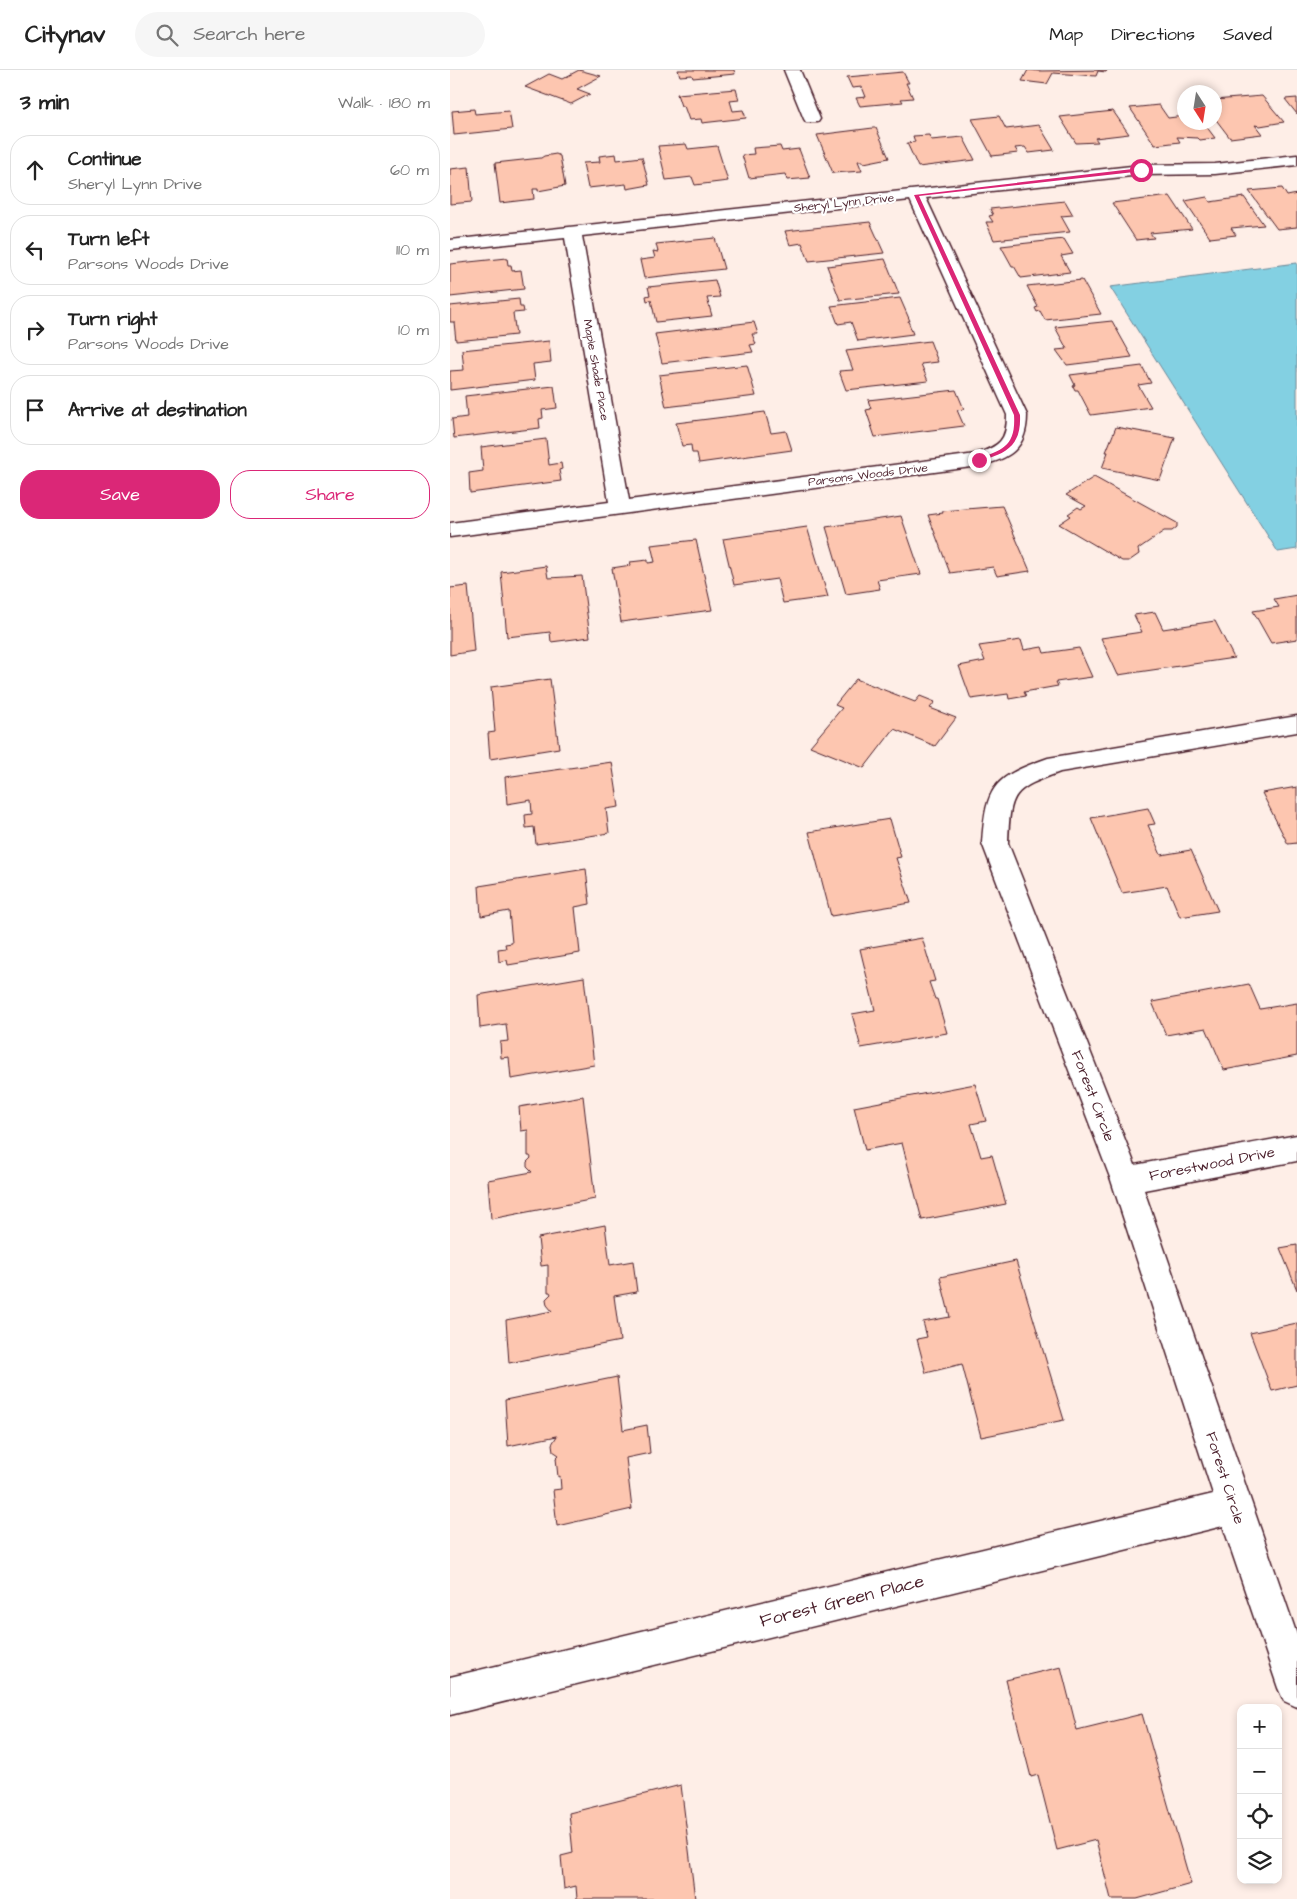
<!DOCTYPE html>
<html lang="en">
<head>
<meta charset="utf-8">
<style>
	:root { --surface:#fff; --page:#f6f6f6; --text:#222; --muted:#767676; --line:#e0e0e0; --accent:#db2777 }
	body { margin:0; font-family:"Architects Daughter",sans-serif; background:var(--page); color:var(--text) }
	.controls { position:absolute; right:15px; bottom:15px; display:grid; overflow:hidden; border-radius:10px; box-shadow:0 2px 8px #0003 }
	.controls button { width:45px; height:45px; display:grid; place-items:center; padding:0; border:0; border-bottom:1px solid var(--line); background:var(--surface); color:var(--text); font:25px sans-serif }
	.compass { position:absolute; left:727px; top:15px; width:45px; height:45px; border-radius:50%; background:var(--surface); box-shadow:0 2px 8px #0003; rotate:168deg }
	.stop { position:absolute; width:15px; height:15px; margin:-11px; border:4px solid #db2777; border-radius:50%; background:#fff }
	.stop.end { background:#db2777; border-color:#fff; box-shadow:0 1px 5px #0008 }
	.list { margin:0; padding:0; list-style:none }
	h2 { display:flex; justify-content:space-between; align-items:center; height:65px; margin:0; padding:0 20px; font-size:21px }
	h2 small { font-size:16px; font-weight:400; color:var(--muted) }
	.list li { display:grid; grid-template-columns:32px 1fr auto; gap:15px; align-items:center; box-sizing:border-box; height:70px; margin:0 10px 10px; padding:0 10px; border:1px solid var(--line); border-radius:20px }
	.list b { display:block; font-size:19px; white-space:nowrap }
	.list p { margin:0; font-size:16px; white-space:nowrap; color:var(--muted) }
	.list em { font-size:16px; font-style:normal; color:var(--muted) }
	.actions { display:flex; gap:10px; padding:15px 20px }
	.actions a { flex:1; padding:11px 0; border:1px solid var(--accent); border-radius:20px; text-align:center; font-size:18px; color:var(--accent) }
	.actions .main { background:var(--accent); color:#fff }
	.icon { flex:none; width:28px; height:28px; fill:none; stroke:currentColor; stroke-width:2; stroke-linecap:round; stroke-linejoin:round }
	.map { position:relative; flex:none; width:847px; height:1829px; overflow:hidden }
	header { display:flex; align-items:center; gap:30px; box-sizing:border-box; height:70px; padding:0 25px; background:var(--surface); border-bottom:1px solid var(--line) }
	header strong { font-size:24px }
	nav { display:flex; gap:28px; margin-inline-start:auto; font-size:18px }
	.search { width:350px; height:45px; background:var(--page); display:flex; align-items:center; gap:12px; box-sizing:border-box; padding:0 18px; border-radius:28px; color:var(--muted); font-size:19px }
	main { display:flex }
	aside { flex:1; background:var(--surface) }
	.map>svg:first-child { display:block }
</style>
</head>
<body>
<header>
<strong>Citynav</strong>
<div class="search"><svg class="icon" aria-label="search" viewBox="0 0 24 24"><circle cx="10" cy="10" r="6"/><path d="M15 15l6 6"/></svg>Search here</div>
<nav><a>Map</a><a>Directions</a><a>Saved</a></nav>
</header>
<main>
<aside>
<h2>3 min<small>Walk · 180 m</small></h2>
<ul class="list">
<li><svg class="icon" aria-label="ahead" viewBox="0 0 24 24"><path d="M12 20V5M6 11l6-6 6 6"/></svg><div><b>Continue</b><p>Sheryl Lynn Drive</p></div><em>60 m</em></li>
<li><svg class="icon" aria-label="left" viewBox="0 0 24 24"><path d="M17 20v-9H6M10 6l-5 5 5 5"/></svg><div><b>Turn left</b><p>Parsons Woods Drive</p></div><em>110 m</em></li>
<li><svg class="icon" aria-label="right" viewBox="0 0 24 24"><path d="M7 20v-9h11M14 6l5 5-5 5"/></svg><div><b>Turn right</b><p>Parsons Woods Drive</p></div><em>10 m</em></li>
<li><svg class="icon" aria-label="arrive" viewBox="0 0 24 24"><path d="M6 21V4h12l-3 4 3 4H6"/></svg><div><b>Arrive at destination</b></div></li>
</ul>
<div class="actions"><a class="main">Save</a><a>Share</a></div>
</aside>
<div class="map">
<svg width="847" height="1829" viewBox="0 0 847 1829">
	<rect width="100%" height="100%" fill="#feeee7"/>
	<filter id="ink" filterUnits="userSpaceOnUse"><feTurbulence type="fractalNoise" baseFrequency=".02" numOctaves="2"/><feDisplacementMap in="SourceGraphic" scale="10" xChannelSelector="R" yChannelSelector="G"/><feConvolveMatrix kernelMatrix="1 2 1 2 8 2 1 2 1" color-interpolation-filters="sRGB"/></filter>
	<g filter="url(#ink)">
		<path fill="#83d0e2" stroke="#6c8999" d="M847 193V479L828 482 660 217Z"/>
		<path fill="#fdc6b0" stroke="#4a1f2b" d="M129 0 151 6 127 19 140 24 121 34 75 17 99 4 112 9Z
			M228 0H284L285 4 243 8 242 5 230 6Z
			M578 0 589 1 657 0 656 2 648 1 646 6 603 3 597 14 572 11Z
			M453 2 459 13H456L463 28 451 29 453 32 410 36 406 28 416 27 412 17 402 18 397 7Z
			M286 19 289 30 280 31 283 41 293 40 296 48 252 53 251 49 239 50 234 36H231L227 24Z
			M812 26 834 52 810 56 805 55 812 64 780 68 764 47V30Z
			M847 28V44L835 29Z
			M709 35 718 48 734 46V52H753L765 68 750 70 748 68 727 67 730 72 705 75 680 38Z
			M24 39 25 44 59 41 62 59 4 65 2 41Z
			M663 41 679 64 645 68 648 72 626 73 610 47Z
			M549 46 556 59 589 55 604 80 579 83 575 77 565 78 568 83 542 86 522 49Z
			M423 58H426L439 88 414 93 413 91H408L412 101 383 103 367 65Z
			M479 65 481 70 513 67 525 90 468 97 457 73 465 72 463 66Z
			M236 74 238 79 267 76 278 111 245 115 242 107 216 110 208 76Z
			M330 76 332 81 349 79 360 108 337 110 335 104 299 108 292 85 304 84 303 78Z
			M106 84 110 86 115 116 88 121V119H83L84 129 50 133 45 93 91 88 94 86Z
			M166 84 167 90 192 87 199 115 177 119 176 114 138 118 133 93 150 92 149 86Z
			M19 97 22 132 0 134V99Z
			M832 118 837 126 847 124V157L827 159 799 121Z
			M720 126 742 159 700 163 704 168 686 170 662 133Z
			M757 127 760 132 794 127 814 155 781 158 786 165 760 168 735 131Z
			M615 131 623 145 611 146 620 162 544 170 536 152H543L539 146 543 145 540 139Z
			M420 152 434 183 359 191 352 173 340 175 335 161Z
			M265 168 274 199 194 208 190 190 205 188 203 181 208 182 206 174Z
			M614 169 623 184 611 186 620 202 571 208 564 196H562L551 176Z
			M57 188 58 195H61L62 201 71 200 74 219 0 227V194Z
			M435 189 449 224 390 230 377 196Z
			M265 210 270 227 257 228 262 246 206 252 201 230 197 231 196 226 200 225 198 217Z
			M632 210 651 244 595 250 590 241 587 242 585 238 588 237 577 216Z
			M450 228 460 251H458L463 264 408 271 401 252 388 254 381 236Z
			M69 229 70 237H73L74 242 63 243 66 265 6 271 4 252H0V236Z
			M662 251 682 287 617 295 606 280 617 279 605 257Z
			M304 252 308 264H302L306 274 300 275 303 282 212 293 205 264Z
			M99 271 101 292 83 294 85 310 0 320V301L14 300 12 280Z
			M480 271 488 292 471 294 478 311 396 320 389 301 403 300 396 281Z
			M297 295 306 326 216 337 209 305Z
			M692 296 701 313 688 315 701 337 641 345 628 320H625L623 316 625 315 620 305Z
			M104 316 107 338 92 340 93 348 89 349 90 358 4 368 2 349 17 347 15 326Z
			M506 320 514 339 507 340 514 356 425 367 416 340 421 339 418 330Z
			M315 342 321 363 336 361 342 380 249 393 247 383H242L241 375 232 376 226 353Z
			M666 357 725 368 710 410 652 398 658 382H656Z
			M96 369 99 395 111 393 112 399 109 400 111 411 20 423 19 403 33 401 31 377Z
			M644 407 727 453V457L722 461H714L688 479 689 484 679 491H672L609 454 621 446 618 444 628 437 631 439 636 436 616 425Z
			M552 436 580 501 547 506 543 497 500 503 478 445 493 443 492 441Z
			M451 446 471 504 427 510 430 519 396 524 376 457Z
			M357 457 378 527 333 533 327 509 284 515 273 469Z
			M246 470 262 540 171 552 162 498 181 495 180 492 198 490V493L205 492 201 475Z
			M96 496 98 508 132 506 140 567 101 572 100 562 57 567 51 502Z
			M18 516 24 581 0 585V518Z
			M847 525V569L821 573 803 541 829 537 824 529Z
			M705 542 713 559 765 551 784 588 668 605 651 568 692 562 684 545Z
			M571 570 574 580 592 577 594 583 629 578 642 607 606 612 608 616 574 622 576 626 559 629 558 624 521 629 509 596 535 591 529 576Z
			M100 609 109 678 40 689 38 663 45 662 41 617Z
			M406 609 465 632 470 626 485 632 480 638 506 648 485 676 444 659 414 698 360 676 392 638 385 635Z
			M162 692 169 737 156 739 159 763 86 774 84 757 76 758 75 745 82 744 81 730 57 734 55 707Z
			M847 717V773L838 774 812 723Z
			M698 738 705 754 698 755 711 785 741 780 768 841 730 847 717 816 672 823 641 748Z
			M440 749 451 787 446 788 461 833 381 846 359 762Z
			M136 799 140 834 125 837 130 883 58 895 57 890 49 892 48 879 56 878 55 874 62 873 59 841 31 846 29 816Z
			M472 868 485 911 479 912 485 929H487L497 963 411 978 402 944 425 940 410 879Z
			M134 907 144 995 61 1009 59 987 51 988 50 972 58 971 56 954 30 958 28 925Z
			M799 914 810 939 847 933V986L774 1000 756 958 716 965 702 932Z
			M525 1014 536 1051 521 1054 531 1087 542 1085 556 1134 472 1150 452 1073 415 1080 404 1037Z
			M133 1026 145 1129 41 1149 38 1110 82 1102 77 1097V1092L81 1088 80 1086H78V1060L71 1061 69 1037Z
			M155 1155 160 1195 183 1191 187 1222 164 1226 170 1271 59 1293 56 1250 102 1241 97 1235 96 1229 101 1224 100 1222H98V1195L91 1196 88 1168Z
			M847 1175V1220L830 1178Z
			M566 1191 614 1350 531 1367 512 1294 476 1303 467 1269 477 1267 473 1252 500 1247 490 1207Z
			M847 1253V1315L822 1321 800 1263Z
			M167 1307 173 1360 197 1355 200 1383 176 1388 182 1439 107 1456 103 1420 111 1419 110 1406 108 1407 106 1388 109 1385 103 1381 102 1374 107 1366 58 1376 55 1330Z
			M611 1597 627 1660 692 1644 741 1814 687 1829H661L646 1770 607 1780 588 1705 581 1707 556 1610Z
			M231 1715 245 1829H127L126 1816 114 1819 111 1786 123 1783 119 1743Z"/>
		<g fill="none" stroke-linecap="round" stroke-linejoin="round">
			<g stroke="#4a1f2b" stroke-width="3">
				<path id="street" d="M334 0H350L370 49 368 52H356L354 49Z
					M847 85V95L765 104 691 105 476 128 577 345C577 379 559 389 529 396L0 467V453L159 432 115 168 0 180V170L691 95 765 94ZM460 130 557 345C557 371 549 376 526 384L179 430 132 166Z
					M847 646V662L610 702C562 720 560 722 558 773L685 1095 847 1065V1091L694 1120 847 1565V1637L834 1631 828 1618 773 1456 0 1645V1607L763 1424 661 1110 532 773C536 715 544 707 598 688Z"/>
			</g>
			<use href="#street" fill="#fff" fill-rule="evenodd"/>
		</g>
	</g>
	<path fill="#db2777" d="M691 98 693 101 469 126 570 345C571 367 564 380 542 387 537 389 532 392 527 391V389C553 380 566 376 564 345L464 125Z"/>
	<g text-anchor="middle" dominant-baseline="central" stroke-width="4.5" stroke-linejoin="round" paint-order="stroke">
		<g font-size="12" fill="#4a1f2b" stroke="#fff">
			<text transform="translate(394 133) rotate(-6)">Sheryl Lynn Drive</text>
			<text transform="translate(146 300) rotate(80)">Maple Shade Place</text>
			<text transform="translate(418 405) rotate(-7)">Parsons Woods Drive</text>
		</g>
		<g font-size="15" fill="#4a1f2b" stroke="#fff">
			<text transform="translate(643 1026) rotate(69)">Forest Circle</text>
			<text transform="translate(762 1094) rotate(-11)">Forestwood Drive</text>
			<text transform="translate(775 1408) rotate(72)">Forest Circle</text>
		</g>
		<g font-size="18" fill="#4a1f2b" stroke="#fff">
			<text transform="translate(392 1531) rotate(-14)">Forest Green Place</text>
		</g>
	</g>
</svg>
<div class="controls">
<button>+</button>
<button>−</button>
<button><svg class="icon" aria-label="locate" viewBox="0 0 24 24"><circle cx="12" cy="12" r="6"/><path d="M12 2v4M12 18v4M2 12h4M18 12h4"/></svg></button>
<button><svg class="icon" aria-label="layers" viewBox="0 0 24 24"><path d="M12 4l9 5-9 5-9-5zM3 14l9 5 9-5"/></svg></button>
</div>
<svg class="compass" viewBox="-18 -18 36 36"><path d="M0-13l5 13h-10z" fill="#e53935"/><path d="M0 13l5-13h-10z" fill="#767676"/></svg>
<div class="stop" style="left:691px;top:100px"></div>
<div class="stop end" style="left:529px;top:390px"></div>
</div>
</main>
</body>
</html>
